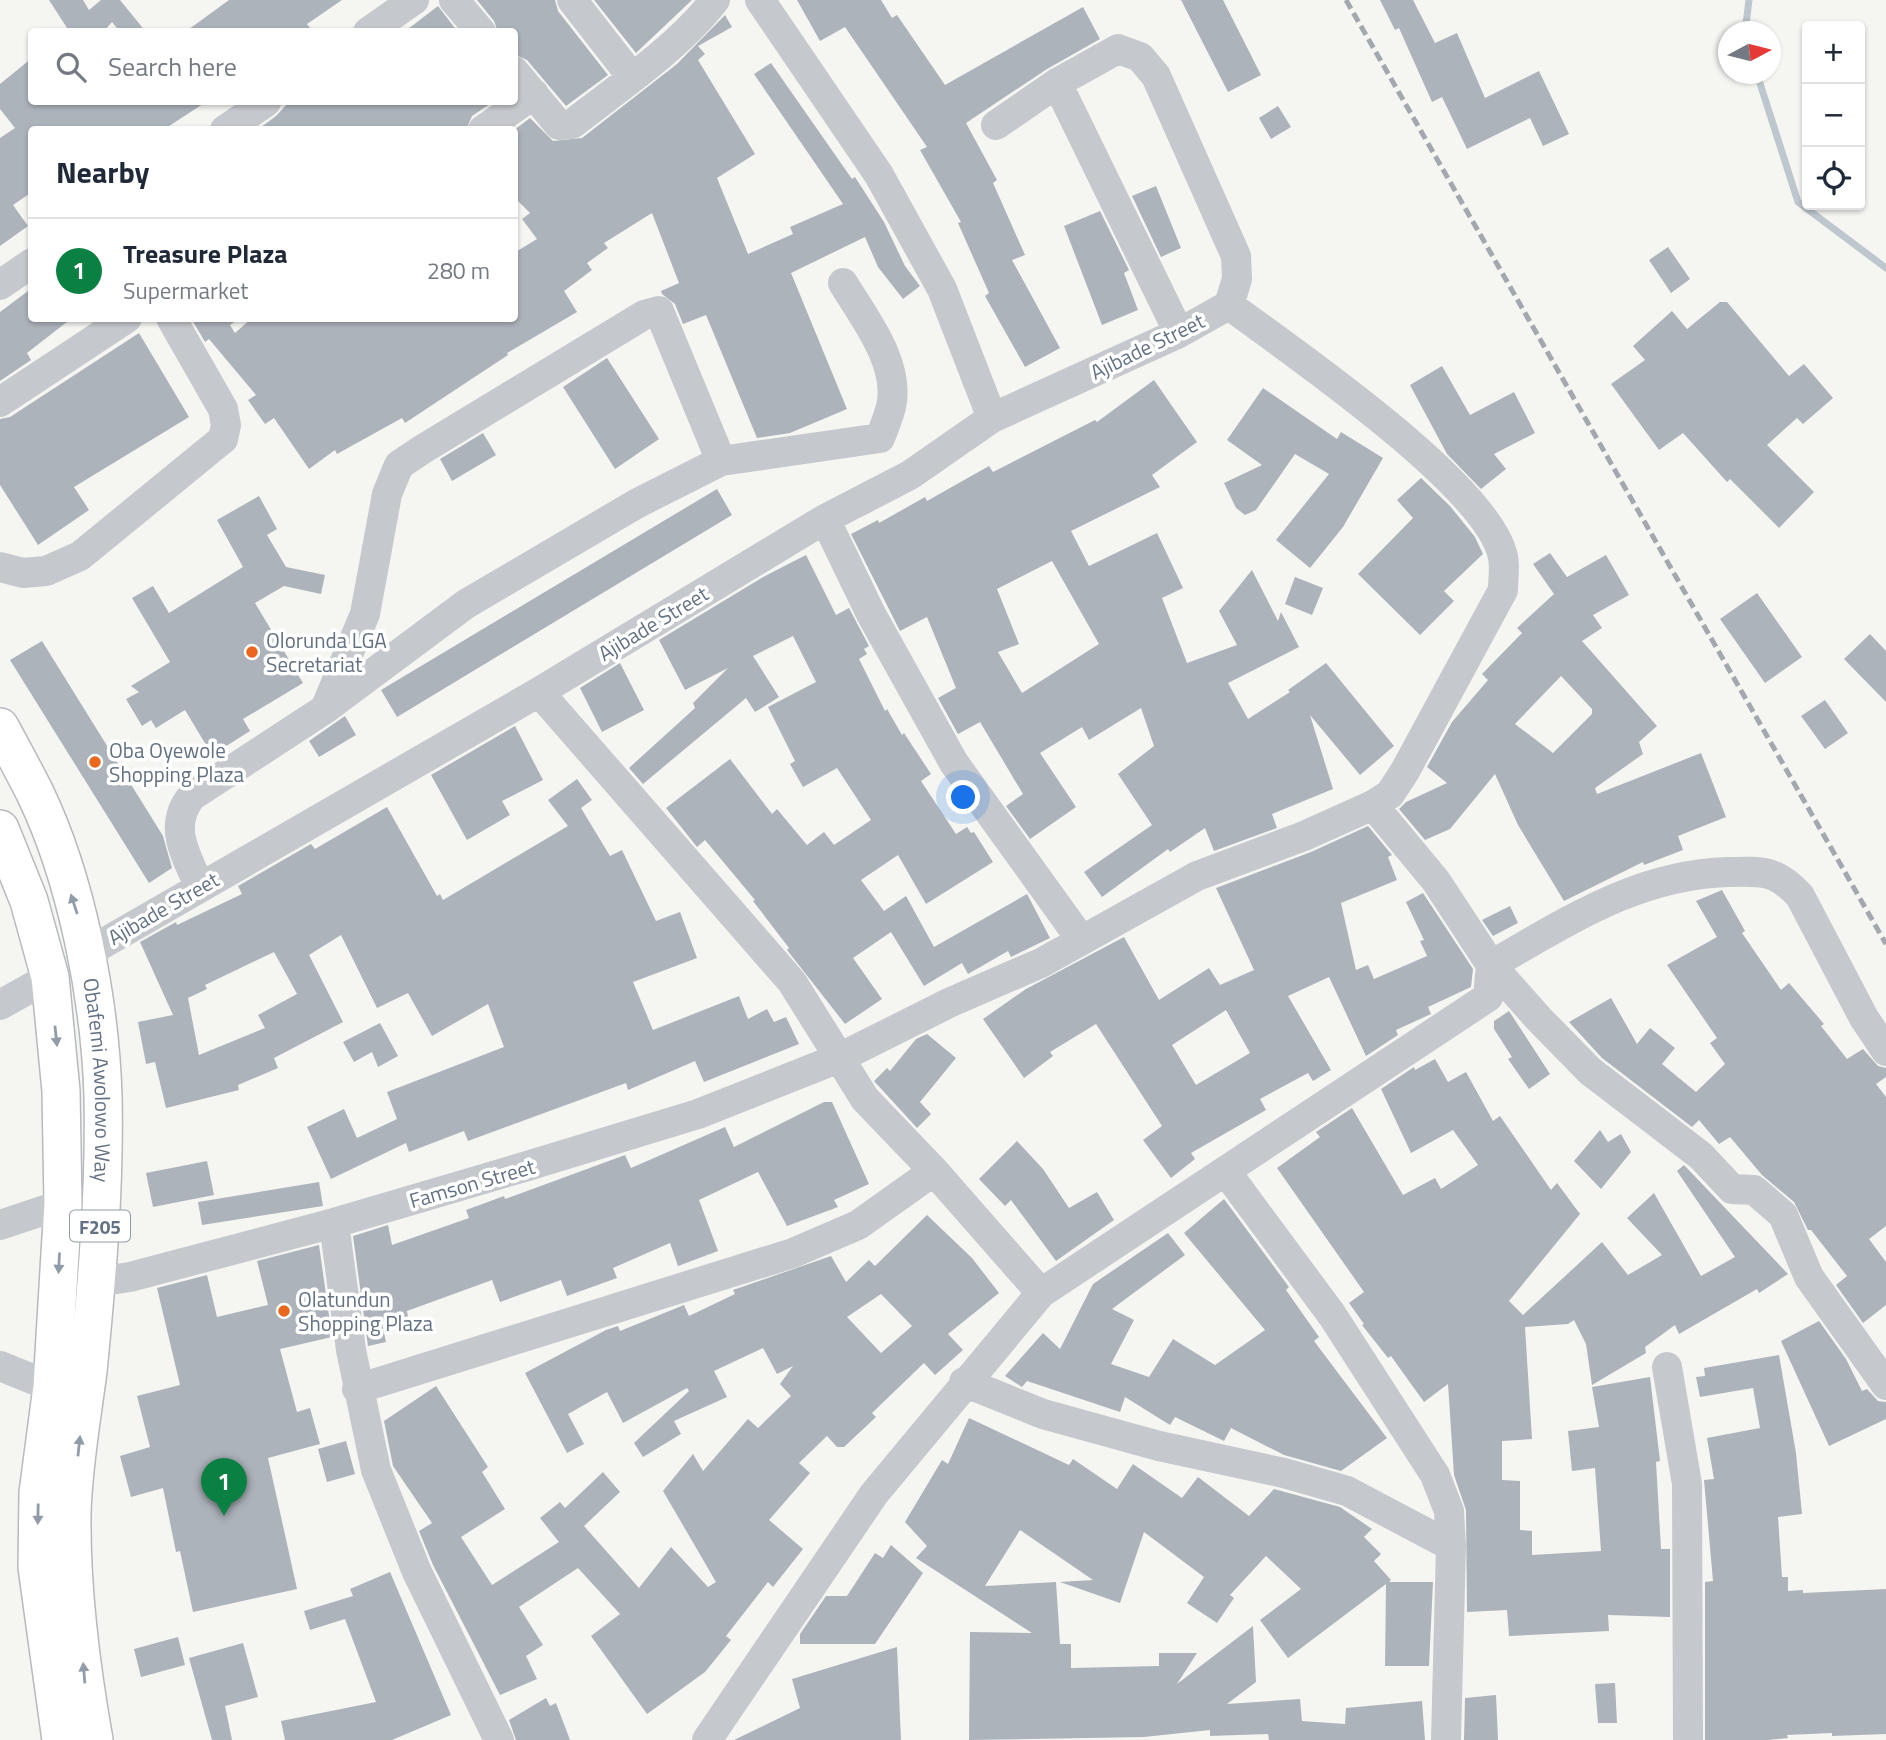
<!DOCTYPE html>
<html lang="en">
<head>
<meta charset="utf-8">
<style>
	:root { --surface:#fff; --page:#f2f2f3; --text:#1f2937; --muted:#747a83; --line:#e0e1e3; --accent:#0b8043 }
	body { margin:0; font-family:"Titillium Web",sans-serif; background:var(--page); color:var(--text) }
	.controls { position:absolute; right:21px; top:21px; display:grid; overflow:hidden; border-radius:7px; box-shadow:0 2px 5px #0004 }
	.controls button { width:63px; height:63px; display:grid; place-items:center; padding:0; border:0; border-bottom:2px solid var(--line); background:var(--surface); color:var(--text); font:35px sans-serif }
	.compass { position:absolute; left:1718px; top:21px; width:63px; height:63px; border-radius:50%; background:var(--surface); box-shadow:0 2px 5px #0004; rotate:83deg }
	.you { position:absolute; left:964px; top:798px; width:24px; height:24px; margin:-18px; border:5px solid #fff; border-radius:50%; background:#1a73e8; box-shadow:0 0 0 10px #1a73e833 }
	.badge { display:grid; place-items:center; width:46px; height:46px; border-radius:50%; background:var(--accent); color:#fff; font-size:23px; font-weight:700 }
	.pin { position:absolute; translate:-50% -58px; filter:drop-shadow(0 2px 4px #0008) }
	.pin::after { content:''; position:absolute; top:37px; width:24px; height:21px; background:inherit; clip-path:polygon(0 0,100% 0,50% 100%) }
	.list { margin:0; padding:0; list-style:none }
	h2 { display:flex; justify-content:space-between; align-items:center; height:91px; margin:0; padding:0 28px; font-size:30px }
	h2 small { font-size:23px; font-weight:400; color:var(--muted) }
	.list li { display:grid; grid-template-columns:46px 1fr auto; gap:21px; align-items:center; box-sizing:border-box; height:105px; padding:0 28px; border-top:2px solid var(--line) }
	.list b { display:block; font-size:26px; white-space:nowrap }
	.list p { margin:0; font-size:23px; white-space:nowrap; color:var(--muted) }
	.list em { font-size:23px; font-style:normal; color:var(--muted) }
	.icon { flex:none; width:38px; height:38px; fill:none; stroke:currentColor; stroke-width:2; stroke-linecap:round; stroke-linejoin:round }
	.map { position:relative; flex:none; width:1886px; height:1740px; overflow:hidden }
	.search { position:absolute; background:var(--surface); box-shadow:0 2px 5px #0004; left:28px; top:28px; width:490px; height:77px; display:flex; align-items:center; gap:18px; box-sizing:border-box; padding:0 24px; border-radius:7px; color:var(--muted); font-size:26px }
	.panel { position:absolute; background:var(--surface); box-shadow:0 2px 5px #0004; left:28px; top:126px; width:490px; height:196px; border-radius:7px }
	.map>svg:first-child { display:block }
</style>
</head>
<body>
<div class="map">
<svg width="1886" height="1740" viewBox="0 0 1886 1740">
	<rect width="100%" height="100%" fill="#f5f6f2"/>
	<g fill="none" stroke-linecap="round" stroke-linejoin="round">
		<path stroke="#bec7ce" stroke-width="7" d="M1745 32 1749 0
			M1757 74 1798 202 1886 268"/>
	</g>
	<path fill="#adb3bb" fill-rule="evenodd" d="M49 0H83L89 10 101 0H120L146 32H120L112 22 103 32H63L67 28Z
		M229 0H342L307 24 313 32H185Z
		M477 0H555L558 11 608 75 566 106 527 60 514 54V32H498L494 21Z
		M594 0H692L636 53Z
		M797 0H881L892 18 897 15 945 85 1083 7 1100 39 1047 69 966 123 997 180 993 183 1025 255 1012 260 1060 348 1025 367 985 296 989 293 958 223 961 222 920 150 927 147 845 27 820 41Z
		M1181 0H1223L1261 75 1228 92Z
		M1380 0H1413L1435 43 1457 33 1485 98 1539 71 1569 134 1543 146 1530 118 1467 149 1442 97 1432 102 1399 28 1395 30Z
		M438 6 458 32H404Z
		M725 15 732 27 698 46 705 54 698 60 755 154 717 178 748 254 793 234 790 227 843 204 754 74 771 63 852 179 855 177 884 222 905 266 920 286 903 299 878 267 865 237 791 273 847 409 790 433 757 438 706 315 683 324 675 304 662 294 661 291 679 283 652 213 604 243 608 248 587 263 592 270 564 291 577 312 507 353 508 355 405 423 402 418 337 454 335 450 309 469 274 418 265 424 248 400 256 395 209 339 205 342 191 318H240L230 325 235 333 252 318H514V253L537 239 522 219 530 213 514 197V130L530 118 553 141 582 138 677 64Z
		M32 58V102H206L163 130H32V192L13 205 28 226 0 246V138L15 128 0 109V84Z
		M289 102H493L472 116 466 130H257L276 116Z
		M1278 106 1291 127 1271 139 1259 118Z
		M1156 186 1181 248 1161 257 1132 196Z
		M1100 211 1129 270 1124 273 1138 310 1102 325 1064 226Z
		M1668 247 1690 279 1671 293 1649 260Z
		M32 288V318H72L27 353 31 360 0 381V312Z
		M1720 302H1727L1789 376 1804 364 1833 398 1803 424 1797 418 1767 445 1814 492 1779 528 1730 479 1727 482 1683 433 1659 450 1611 384 1645 360 1633 346 1672 311 1687 329Z
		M139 333 189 417 74 487 89 510 38 545 0 485V419L10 417Z
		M607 358 659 439 615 469 563 387Z
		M1442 366 1470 415 1514 392 1535 433 1494 454 1506 469 1481 489 1447 454 1410 385Z
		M1154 380 1197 442 1152 475 1160 487 1071 531 1089 566 1157 533 1183 588 1162 598 1187 663 1237 645 1219 611 1252 570 1278 621 1281 612 1299 647 1228 683 1248 719 1290 692 1288 690 1326 663 1394 746 1360 775 1310 715 1333 789 1272 814 1277 828 1214 851 1205 828 1170 852 1168 849 1102 897 1084 872 1152 825 1118 774 1154 746 1141 708 1089 740 1082 727 1040 753 1076 807 1030 839 1006 806 1023 794 980 722 958 734 938 698 956 688 927 617 900 631 851 534 878 520 879 523 925 497 927 501 989 466 993 472 1095 420 1097 422ZM1052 561 1099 644 1022 693 998 652 1019 644 997 589Z
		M1263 388 1337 439 1341 432 1383 458 1343 527 1310 568 1276 540 1329 474 1295 454 1256 510 1245 515 1236 508 1224 483 1262 465 1227 440Z
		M483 433 496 455 452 481 440 459Z
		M1421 478 1450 506 1475 537 1483 554 1444 591 1454 601 1420 635 1358 574 1413 518 1397 500Z
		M717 489 732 515 397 717 381 690Z
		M259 496 277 529 267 535 286 567 325 575 321 594 284 586 255 603 303 683 243 719 250 731 212 755 185 710 156 728 151 720 142 726 126 699 139 692 131 686 170 662 132 598 153 586 169 613 243 567 217 520Z
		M1550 553 1567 577 1606 555 1629 595 1593 615 1602 628 1582 641 1657 726 1639 742 1643 754 1595 788 1597 794 1701 753 1726 817 1678 836 1683 850 1644 865 1643 862 1564 901 1518 825 1495 774 1450 829 1425 840 1399 809 1406 802 1447 783 1427 767 1452 722 1488 680 1482 674 1522 633 1517 628 1554 594 1533 564ZM1561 676 1592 709V714L1553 753 1515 724Z
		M806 555 836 615 849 608 869 646 864 649 867 654 859 659 885 711 887 709 902 735 904 733 931 774 921 781 956 834 967 827 971 833 974 832 993 862 926 904 898 855 861 880 884 911 906 896 934 947 1027 894 1050 938 1011 957 1008 951 968 974 962 963 924 986 891 932 853 958 882 999 845 1024 787 950 789 948 753 901 755 900 705 840 697 847 666 808 730 759 772 814 777 809 807 845 824 832 834 845 871 820 837 768 803 787 790 764 795 761 768 707 816 682 793 636 753 656 779 697 755 712 746 698 643 784 629 768 695 708 693 703 728 668 685 690 659 640 765 576Z
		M1295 577 1323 588 1312 615 1285 604Z
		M1757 593 1802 657 1765 683 1720 619Z
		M1870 634 1886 651V702L1844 659Z
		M42 641 163 836 172 868 149 883 10 660Z
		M620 663 644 710 602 732 580 688Z
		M1825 700 1848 733 1825 749 1801 716Z
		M345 716 356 735 319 757 309 741Z
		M515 726 543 780 502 801 510 815 467 840 431 775Z
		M577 779 592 800 581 808 610 856 622 850 656 921 680 912 697 958 633 982 653 1030 739 996 748 1019 767 1009 774 1022 786 1017 799 1044 704 1082 695 1061 628 1090 626 1083 468 1141 464 1131 409 1152 406 1143 331 1179 307 1127 344 1109 357 1138 397 1119 387 1092 504 1047 488 1004 432 1036 408 993 377 1008 341 935 309 955 343 1022 274 1058 278 1068 238 1085 239 1090 166 1108 155 1062 146 1064 138 1022 173 1015 140 942 176 922 177 925 242 894 238 886 311 844 315 849 387 807 437 896 440 894 443 900 568 826 548 800ZM274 952 297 994 258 1015 265 1028 199 1055 188 998 207 989 205 985Z
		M1368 826 1392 855 1388 857 1397 880 1341 903 1356 970 1368 965 1374 979 1427 956 1420 941 1424 940 1406 902 1423 893 1473 969 1471 987 1428 1007 1431 1014 1396 1030 1398 1035 1366 1056 1329 977 1288 996 1331 1070 1313 1081 1308 1073 1260 1099 1266 1110 1191 1153 1195 1159 1171 1178 1143 1140 1162 1126 1096 1024 1050 1052 1053 1056 1024 1078 983 1019 1026 989 1124 937 1159 1000 1209 968 1220 985 1254 970 1216 888 1311 852ZM1226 1010 1250 1053 1196 1085 1172 1045Z
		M1722 890 1745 931 1742 933 1781 990 1789 983 1824 1024 1821 1026 1847 1059 1863 1049 1878 1066 1886 1068V1077L1876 1084 1886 1097V1226L1869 1239 1886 1262V1305L1863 1323 1836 1285 1847 1276 1811 1230H1808L1794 1202 1762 1175 1730 1137 1719 1144 1699 1120 1692 1127 1602 1058 1569 1022 1611 998 1637 1044 1650 1028 1675 1048 1662 1064 1696 1092 1725 1064 1710 1043 1717 1038 1667 965 1717 937 1696 901Z
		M1510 906 1518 923 1493 936 1482 920Z
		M1509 1011 1550 1074 1529 1089 1508 1059 1512 1057 1494 1029V1021Z
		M380 1023 398 1056 378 1067 372 1052 354 1062 343 1042Z
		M927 1034 956 1058 920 1102 931 1114 917 1128 874 1081 887 1068 890 1071 916 1039Z
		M1435 1059 1448 1082 1466 1072 1493 1121 1500 1116 1551 1190 1557 1183 1580 1214 1509 1301 1523 1315 1602 1242 1628 1275 1662 1255 1627 1218 1654 1193 1701 1276 1735 1257 1677 1171 1684 1165 1788 1274 1759 1293 1757 1289 1679 1334 1675 1325 1645 1347 1646 1353 1592 1385 1586 1344 1574 1320 1568 1324 1525 1327 1532 1439 1502 1441V1480L1520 1481V1530L1532 1531V1555L1601 1551 1595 1468 1572 1471 1568 1431 1599 1427 1592 1387 1650 1377 1660 1461 1656 1462 1661 1549H1670V1617L1608 1615 1609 1631 1509 1636 1507 1610 1467 1612 1466 1510 1454 1475 1448 1384 1424 1402 1391 1356 1388 1358 1362 1325 1364 1324 1349 1303 1364 1292 1277 1168 1320 1137 1316 1132 1352 1108 1403 1195 1435 1178 1441 1189 1478 1165 1453 1130 1411 1153 1381 1089 1414 1067 1415 1070Z
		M824 1102H832L869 1184 834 1200 838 1207 787 1226 758 1172 699 1200 718 1251 678 1266 670 1243 613 1268 617 1278 567 1296 561 1280 500 1302 492 1280 407 1311 408 1317 382 1323 386 1342 368 1346 353 1236 388 1225 392 1245 469 1218 466 1210 504 1196 505 1199 625 1155 631 1168 725 1127 734 1147Z
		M1600 1130 1608 1142 1621 1134 1631 1152 1601 1189 1574 1161Z
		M1017 1141 1043 1169 1069 1208 1097 1192 1114 1220 1056 1261 1011 1200 1005 1206 979 1179Z
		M207 1161 214 1195 153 1207 146 1173Z
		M319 1182 323 1206 202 1225 198 1202Z
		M1224 1199 1289 1287 1286 1290 1319 1337 1314 1341 1387 1438 1341 1471 1284 1455 1231 1428 1224 1441 1175 1417 1170 1425 1125 1397 1120 1412 1027 1381 1022 1387 1005 1376 1043 1333 1060 1349 1093 1284 1168 1233 1185 1255 1112 1309 1134 1320 1111 1364 1149 1377 1173 1339 1215 1365 1265 1330 1184 1233Z
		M927 1215 972 1258 999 1293 948 1334 963 1350 935 1375 924 1363 872 1413 876 1417 844 1447H837L827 1436 799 1463 810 1473 769 1520 803 1549 773 1587 768 1582 726 1636 731 1640 705 1672 647 1714 591 1636 620 1614 578 1568 519 1607 543 1645 526 1656 537 1679 500 1695 433 1565 419 1531 432 1523 393 1466 384 1421 436 1386 488 1467 482 1472 505 1509 461 1537 492 1585 559 1542 540 1518 560 1502 565 1508 603 1472 620 1492 584 1526 639 1588 671 1547 708 1587 716 1582 663 1491 693 1454 703 1471 748 1419 758 1428 791 1396 780 1384 793 1366 777 1374 763 1348 714 1371 727 1397 674 1421 681 1434 643 1457 634 1443 689 1391 687 1388 623 1423 607 1392 568 1414 584 1444 567 1453 525 1373 606 1330 618 1326 620 1331 684 1305 689 1316 735 1294 733 1290 831 1256 846 1282 869 1260 875 1266ZM881 1294 912 1326 881 1353 847 1317Z
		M319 1245 332 1337 280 1349 297 1412 310 1408 320 1444 268 1458 297 1589 193 1612 180 1551 176 1552 163 1488 131 1497 120 1456 150 1447 137 1396 180 1385 157 1288 207 1275 217 1317 268 1305 257 1261Z
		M1819 1321 1846 1359 1862 1391 1867 1389 1878 1401 1886 1402V1419L1829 1446 1781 1341Z
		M1779 1355 1796 1453 1802 1514 1778 1517 1782 1577H1788V1591L1803 1590V1593L1886 1589V1734L1832 1736V1733L1787 1735 1788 1738 1768 1740H1705V1582L1713 1581 1704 1480 1714 1479 1707 1438 1760 1428 1753 1388 1700 1397 1696 1377 1705 1376 1704 1368Z
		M969 1418 1069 1465 1073 1459 1117 1489 1133 1464 1182 1498 1198 1477 1249 1516 1274 1489 1340 1507 1372 1529 1364 1537 1381 1554 1374 1561 1391 1580 1389 1582H1433L1429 1666H1385L1386 1584 1288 1658 1260 1620 1301 1589 1266 1556 1230 1595 1234 1598 1217 1623 1187 1603 1204 1577 1144 1532 1120 1603 1060 1582 1093 1580 1020 1530 985 1586 1056 1582 1060 1644H1071V1668L1159 1666V1653H1197L1177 1684 1253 1626 1256 1682 1227 1704 1300 1699 1302 1721 1345 1724 1346 1708 1422 1701 1425 1740H1269L1268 1734 1210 1736V1730L1144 1737 969 1740 970 1632 1032 1633 916 1558 927 1546 905 1522 942 1460 948 1464Z
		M346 1441 355 1474 327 1482 318 1449Z
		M891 1545 923 1573 875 1644H800V1634L826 1596H847L875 1553 883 1558Z
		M390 1572 451 1715 392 1740H285L281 1721 376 1702 345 1619 310 1630 304 1611 353 1596 350 1589Z
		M178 1637 185 1665 141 1677 134 1649Z
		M243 1643 258 1697 225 1706 232 1740H212L189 1658Z
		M897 1647 901 1740H734L800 1708 792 1679Z
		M1615 1683 1617 1723H1598L1595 1684Z
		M1496 1695 1498 1740H1464L1465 1698Z
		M546 1698 550 1706 556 1703 570 1740H516L509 1720Z"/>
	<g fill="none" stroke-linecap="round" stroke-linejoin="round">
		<g stroke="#b6b9be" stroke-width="40">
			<g id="major">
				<path id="s1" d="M0 727C12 749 24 771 35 793 77 880 100 1000 103 1096 105 1188 97 1280 88 1371 82 1418 73 1467 72 1513 71 1588 81 1667 94 1740"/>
				<path d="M0 829 29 901 50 977 61 1091 63 1204 52 1387 38 1493 37 1567 61 1740"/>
			</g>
		</g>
		<path stroke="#c5c8cc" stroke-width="30" d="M454 0 481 32
			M572 0 632 77
			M760 0 879 175 942 289 992 418
			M368 32 414 0
			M514 71 559 125 572 124C618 88 679 47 715 0
			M1057 83 1179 333
			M996 125 1057 83 1118 49 1140 57 1156 76 1236 256 1237 279 1229 305
			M225 130 266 102
			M483 130 534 94
			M843 283C864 318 901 364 891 407 888 418 884 428 880 438
			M0 285 32 263
			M0 402 127 318
			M825 519 871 614 954 763 1080 938
			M0 567 23 573 46 571 80 556 223 439 226 425 223 409 171 318
			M539 692 792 982 865 1099 934 1171 1041 1293
			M325 709 365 614 387 494 399 465 423 449 644 315 659 311 721 461
			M1373 805 1436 881 1491 965 1539 1019 1590 1071 1701 1156 1732 1189 1754 1190 1783 1215 1809 1277 1886 1385
			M200 887C186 856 167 825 192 796L325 709 466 604 636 504 721 461 880 438
			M85 954 539 692 825 519 910 475 992 418 1179 333 1229 305
			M0 1005 50 977
			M1227 1173 1332 1315 1435 1475 1449 1511 1451 1546 1446 1740
			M334 1223 351 1350 376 1470 417 1572 499 1740
			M0 1225 63 1204
			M97 1282 130 1277 334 1223 524 1167 698 1114 839 1058 951 1002 1041 963 1197 876 1304 836 1373 805 1390 794 1405 771 1503 590C1503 580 1505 567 1503 557 1489 486 1291 351 1229 305
			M0 1366 52 1387
			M1667 1367 1687 1484 1688 1740
			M964 1382 1043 1414 1159 1446 1284 1473 1347 1491 1451 1546
			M357 1389 793 1253 858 1225 934 1171
			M707 1740 874 1494 1041 1293 1488 997 1491 965C1569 921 1636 875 1728 872 1763 871 1776 870 1800 896L1864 1018 1886 1051"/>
		<use href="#major" stroke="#fff" stroke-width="37"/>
		<path stroke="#a3a8af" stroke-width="5" stroke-dasharray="10 5" stroke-linecap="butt" d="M1346 0 1886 944"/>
	</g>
	<defs><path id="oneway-solid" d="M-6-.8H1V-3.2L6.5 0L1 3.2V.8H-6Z" transform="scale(1.75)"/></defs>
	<g fill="#929ca9">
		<use href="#oneway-solid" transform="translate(74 904) rotate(-108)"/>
		<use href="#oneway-solid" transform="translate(56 1036) rotate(84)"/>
		<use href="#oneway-solid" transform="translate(59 1263) rotate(93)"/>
		<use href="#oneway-solid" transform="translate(79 1446) rotate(-84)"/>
		<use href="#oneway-solid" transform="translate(38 1514) rotate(91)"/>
		<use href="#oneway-solid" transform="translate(84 1673) rotate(-95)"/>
	</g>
	<g fill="#ea681d" stroke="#fff" stroke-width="2.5">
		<circle cx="252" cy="652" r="7"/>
		<circle cx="95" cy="762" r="7"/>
		<circle cx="284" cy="1311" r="7"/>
	</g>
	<g text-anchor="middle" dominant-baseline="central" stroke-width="7" stroke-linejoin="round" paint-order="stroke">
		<rect fill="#fff" stroke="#929ca9" stroke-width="2" x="70" y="1210.5" width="60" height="31" rx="5"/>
		<g font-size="19" font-weight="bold" fill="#637184">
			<text x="100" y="1226">F205</text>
		</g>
		<g font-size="21" fill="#637184" stroke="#fff">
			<text transform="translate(1147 346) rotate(-26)">Ajibade Street</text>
			<text transform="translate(653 623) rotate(-31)">Ajibade Street</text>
			<text transform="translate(163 908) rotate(-30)">Ajibade Street</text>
			<text stroke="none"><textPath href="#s1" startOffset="371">Obafemi Awolowo Way</textPath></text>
			<text transform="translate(472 1183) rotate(-16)">Famson Street</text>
		</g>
		<g font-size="21" fill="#637184" stroke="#fff" text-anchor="start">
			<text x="266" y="640">Olorunda LGA<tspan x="266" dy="24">Secretariat</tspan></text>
			<text x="109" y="750">Oba Oyewole<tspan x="109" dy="24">Shopping Plaza</tspan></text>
			<text x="298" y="1299">Olatundun<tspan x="298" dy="24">Shopping Plaza</tspan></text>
		</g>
	</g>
</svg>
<div class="controls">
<button>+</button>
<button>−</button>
<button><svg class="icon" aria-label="locate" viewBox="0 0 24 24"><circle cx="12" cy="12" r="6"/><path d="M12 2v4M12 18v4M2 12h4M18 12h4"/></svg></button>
</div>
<svg class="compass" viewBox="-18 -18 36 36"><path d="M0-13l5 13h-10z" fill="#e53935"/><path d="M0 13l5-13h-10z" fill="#747a83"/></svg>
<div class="you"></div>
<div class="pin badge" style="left:224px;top:1516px">1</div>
<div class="search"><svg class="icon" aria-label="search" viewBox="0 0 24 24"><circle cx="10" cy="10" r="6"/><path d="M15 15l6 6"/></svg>Search here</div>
<section class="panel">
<h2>Nearby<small></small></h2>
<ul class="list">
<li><span class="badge">1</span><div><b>Treasure Plaza</b><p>Supermarket</p></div><em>280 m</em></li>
</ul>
</section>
</div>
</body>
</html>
